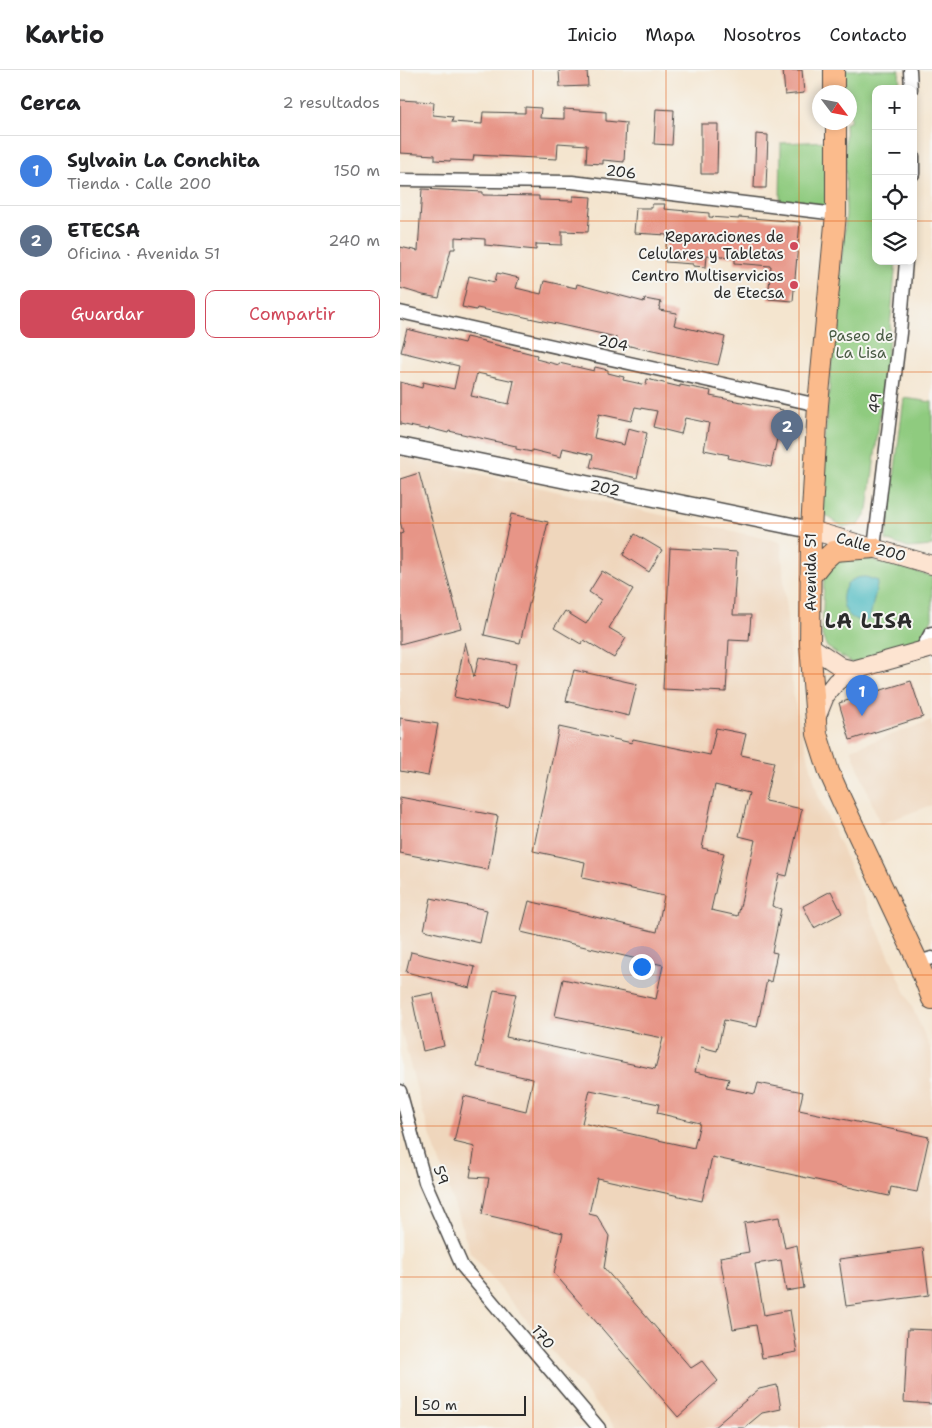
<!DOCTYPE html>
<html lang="es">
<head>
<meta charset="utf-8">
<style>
	:root { --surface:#fff; --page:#f2f2f2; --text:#202124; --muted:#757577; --line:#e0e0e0; --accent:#d1495b }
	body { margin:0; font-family:"Shantell Sans",sans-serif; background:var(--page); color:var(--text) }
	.controls { position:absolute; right:15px; top:15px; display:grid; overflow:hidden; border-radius:10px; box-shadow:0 2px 8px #0003 }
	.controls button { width:45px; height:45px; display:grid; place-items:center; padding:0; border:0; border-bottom:1px solid var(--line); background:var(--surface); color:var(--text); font:25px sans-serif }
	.compass { position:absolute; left:412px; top:15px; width:45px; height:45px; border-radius:50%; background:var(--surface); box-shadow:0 2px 8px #0003; rotate:122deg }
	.scale { position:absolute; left:15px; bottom:12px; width:111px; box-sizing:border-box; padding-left:5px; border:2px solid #2b2b2b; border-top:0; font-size:14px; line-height:18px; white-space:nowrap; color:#2b2b2b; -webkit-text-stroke:4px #f6f6f2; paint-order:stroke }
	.you { position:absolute; left:241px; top:896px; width:18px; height:18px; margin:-12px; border:4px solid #fff; border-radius:50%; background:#1a73e8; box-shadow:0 0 0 8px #1a73e833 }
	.badge { display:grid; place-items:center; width:32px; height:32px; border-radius:50%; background:var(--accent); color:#fff; font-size:16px; font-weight:700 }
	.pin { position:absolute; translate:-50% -41px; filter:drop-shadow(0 1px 2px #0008) }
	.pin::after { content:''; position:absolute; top:26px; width:18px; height:15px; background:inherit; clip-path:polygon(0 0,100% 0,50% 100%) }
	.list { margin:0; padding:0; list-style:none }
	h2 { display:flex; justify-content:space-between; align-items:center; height:65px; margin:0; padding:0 20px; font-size:21px }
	h2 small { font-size:16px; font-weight:400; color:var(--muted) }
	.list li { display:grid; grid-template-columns:32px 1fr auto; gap:15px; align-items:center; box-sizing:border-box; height:70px; padding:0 20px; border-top:1px solid var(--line) }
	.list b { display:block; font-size:19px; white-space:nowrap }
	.list p { margin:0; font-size:16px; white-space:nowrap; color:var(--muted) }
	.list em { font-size:16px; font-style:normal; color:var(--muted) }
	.actions { display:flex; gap:10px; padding:15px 20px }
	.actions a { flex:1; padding:11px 0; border:1px solid var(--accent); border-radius:10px; text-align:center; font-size:18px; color:var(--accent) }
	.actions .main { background:var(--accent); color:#fff }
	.icon { flex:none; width:28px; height:28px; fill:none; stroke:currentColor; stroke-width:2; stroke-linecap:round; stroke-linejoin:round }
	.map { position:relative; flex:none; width:532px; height:1358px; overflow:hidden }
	header { display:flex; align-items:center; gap:30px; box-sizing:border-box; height:70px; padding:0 25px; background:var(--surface); border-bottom:1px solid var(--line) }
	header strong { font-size:24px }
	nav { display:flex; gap:28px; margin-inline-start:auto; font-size:18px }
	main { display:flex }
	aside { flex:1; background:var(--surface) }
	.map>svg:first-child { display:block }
</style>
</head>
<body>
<header>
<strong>Kartio</strong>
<nav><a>Inicio</a><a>Mapa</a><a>Nosotros</a><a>Contacto</a></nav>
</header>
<main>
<aside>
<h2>Cerca<small>2 resultados</small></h2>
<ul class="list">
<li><span class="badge" style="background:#3f7fe0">1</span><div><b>Sylvain La Conchita</b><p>Tienda · Calle 200</p></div><em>150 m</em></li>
<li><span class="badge" style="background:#5c6f8a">2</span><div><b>ETECSA</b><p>Oficina · Avenida 51</p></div><em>240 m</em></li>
</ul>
<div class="actions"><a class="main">Guardar</a><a>Compartir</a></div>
</aside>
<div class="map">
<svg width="532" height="1358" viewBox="0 0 532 1358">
	<rect width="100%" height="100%" fill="#f6f6f2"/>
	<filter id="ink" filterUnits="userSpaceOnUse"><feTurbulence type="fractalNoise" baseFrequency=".02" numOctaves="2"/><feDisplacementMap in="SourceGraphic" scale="10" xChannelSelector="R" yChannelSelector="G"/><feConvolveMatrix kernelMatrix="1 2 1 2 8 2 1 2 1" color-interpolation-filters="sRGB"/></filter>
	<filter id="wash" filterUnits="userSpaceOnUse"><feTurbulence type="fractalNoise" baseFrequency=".0096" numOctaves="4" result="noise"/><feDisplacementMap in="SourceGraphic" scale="20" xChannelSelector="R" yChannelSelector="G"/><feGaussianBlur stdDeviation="1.12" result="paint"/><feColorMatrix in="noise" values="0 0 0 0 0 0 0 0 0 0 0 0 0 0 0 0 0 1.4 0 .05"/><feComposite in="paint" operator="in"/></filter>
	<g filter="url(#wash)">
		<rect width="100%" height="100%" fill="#f4e5cf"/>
		<path fill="#efd6bc" d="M0 386 381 472 393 626 418 725 532 982V1358H216L70 1182 23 1043 0 956Z
			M532 651V735L480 754 451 679Z"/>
		<path fill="#8fcb7f" stroke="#5d7b55" d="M444 0H499L500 19H476V191H496L487 290 468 440 459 455 443 457 424 444 420 429 434 261 446 144 445 53 450 52V22H444Z
			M431 71 427 136 380 133 381 73Z
			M504 328 532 332V476L508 478 486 470Z
			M455 485 532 506V549L520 569 460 594 450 592 427 577 422 566 424 507 430 494 439 487Z"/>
		<path fill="#4bbac1" stroke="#3b7276" d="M466 507 478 511 469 551C465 551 460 551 457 550 439 544 438 517 454 509 458 507 463 507 466 507Z"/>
		<g id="blocks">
			<path fill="#e79587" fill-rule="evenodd" d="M159 0H187L188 16 160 17Z
				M383 0H402L404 23 385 25Z
				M0 30 34 32 33 45 53 47 52 52 82 54 83 42 125 43V37L141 38 140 48 164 49V39L206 42V51L226 53 224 92 203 90V94L186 93 187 75 158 73 157 89 74 85 73 91 50 90V91L35 90V85L0 83Z
				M256 39 274 40 272 75 254 74Z
				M301 54H318L317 104H301Z
				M356 64 368 65 366 118H354Z
				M22 119 83 122V125L139 126V130L173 131V126L191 127 188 162 162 161V175L136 174V180L85 175V169L55 167V179H51L39 228 23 225 0 218V177L18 181Z
				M252 134H265L264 139 309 143V147L339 149V147L400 152 393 231 368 229 371 196 335 193V187L307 185 306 197 293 196V194L265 192 267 165 234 163 236 138H252Z
				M97 203 119 208 116 218 141 224 144 211 176 218 177 214 244 232 245 229 261 232 259 240 277 243 274 255 325 267 318 295 234 277 215 272 216 267 111 244 110 245 77 238 76 240 62 237 69 206 95 212Z
				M7 259 64 273 66 267 84 271V272L137 285 136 289 159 295V293L194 301 195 297 208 300V303L224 307 223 310 246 315 247 309 280 317V315L311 321 310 326 383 340 371 397 328 388 329 385 304 380 309 353 285 348 281 364 253 357 257 341 235 337 231 351 199 344 194 368 224 375 228 358 247 363 237 408 190 397 193 385 163 378 161 387 132 380V382L116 379V376L49 361 48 363 29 358 28 360 0 354V312L22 318 23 312 54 319 59 296 1 282ZM77 303 114 311 109 334 71 326Z
				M19 403 61 558 0 574V464L3 463 0 451V409Z
				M111 444 148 452 120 573 84 565Z
				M235 464 262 480 249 502 223 485Z
				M270 478 337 482 333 545H351L349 571 329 570 326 622 263 619Z
				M202 501 233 519 209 558 226 568 214 588 184 570 181 574 154 558 165 541 186 554 201 530 189 522Z
				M65 572 74 607 79 587 116 594 108 638 54 627Z
				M174 600 237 614 229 646 166 631Z
				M511 611 523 647 450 670 439 633Z
				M0 648 38 654 28 706 0 701Z
				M159 657 232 673 233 669 310 685 316 658 346 664 341 685 374 692 365 731 402 739 387 806 379 804 372 836 381 839 372 882 377 883 371 912 367 910 357 957 324 950 317 981 301 977 295 1002 329 1009 326 1018 355 1024 358 1013 403 1022 399 1040 529 1067 517 1122 491 1117 489 1126 312 1087 302 1131 197 1108 189 1144 197 1146 209 1166 204 1198 291 1298 302 1291 318 1311 278 1347 154 1203 163 1163 82 1144 89 1108 70 1107 75 1077 54 1072 64 1026 126 1041 133 1009 77 997 94 920 116 924 106 967 255 999 263 968 155 946 163 909 256 929 263 895 121 862 129 831 257 862 264 826 182 808 185 792 133 781ZM315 715 349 723 339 766 355 770 338 846 311 840 324 783 302 778ZM190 1020 259 1034 257 1043 300 1053 294 1078 182 1053Z
				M0 727 98 746 88 800 0 783Z
				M431 821 442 843 414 858 403 836Z
				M31 828 87 840 80 873 24 860Z
				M11 882 75 897 70 918 6 902Z
				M33 923 44 976 23 981 12 927Z
				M379 1147 385 1178 397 1175 404 1218 386 1221 381 1190 355 1194 364 1245 390 1240 397 1282 362 1288 356 1255 333 1259 320 1187 349 1182 344 1153Z
				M523 1178 529 1225 446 1236 439 1189Z
				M508 1259 532 1260V1334L504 1332Z
				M377 1315 381 1339 362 1343 344 1358H313L359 1319Z"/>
		</g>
	</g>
	<g filter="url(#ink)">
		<use href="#blocks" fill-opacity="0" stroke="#494744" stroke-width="1"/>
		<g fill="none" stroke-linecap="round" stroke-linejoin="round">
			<g stroke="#494744" stroke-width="15">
				<path id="minor" d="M510 0 511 19
					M513 86V104
					M0 110 172 112 436 144
					M0 242 418 335
					M474 478 500 263 506 191
					M518 892 532 888
					M0 1021 25 1112 62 1196 199 1358"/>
			</g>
			<g stroke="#494744" stroke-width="19">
				<path id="tertiary" d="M0 376 411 460
					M523 581 532 565"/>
			</g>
			<g stroke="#494744" stroke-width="20">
				<path id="secondary" d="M411 460 532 495
					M410 576 441 597 453 600
					M417 646 425 626 436 612 453 600 532 578"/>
			</g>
			<g stroke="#494744" stroke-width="22">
				<path id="primary" d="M434 0V22
					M436 52V144L418 335 411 460 410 574 417 664 429 702 442 731 518 892 532 929
					M410 507 423 491 434 481 474 478"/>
			</g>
			<use href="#minor" stroke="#fff" stroke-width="12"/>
			<use href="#tertiary" stroke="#fff" stroke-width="16"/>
			<use href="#secondary" stroke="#fde4d1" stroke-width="18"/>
			<use href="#primary" stroke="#fbbb8c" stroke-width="20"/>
		</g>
	</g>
	<path fill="none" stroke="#df570e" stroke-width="1" stroke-opacity="0.55" d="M133 0V1358M266 0V1358M399 0V1358M0 151H476M513 151H532M0 302H532M0 453H532M0 604H532M0 754H532M0 905H532M0 1056H532M0 1207H532"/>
	<g fill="#d1495b" stroke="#f6f6f2" stroke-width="2">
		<circle cx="394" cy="176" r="5"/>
		<circle cx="394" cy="215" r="5"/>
	</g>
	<g text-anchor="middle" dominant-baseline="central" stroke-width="4" stroke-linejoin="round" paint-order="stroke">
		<g font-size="15" fill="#2b2b2b" stroke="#f6f6f2">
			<text transform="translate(221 102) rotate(7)">206</text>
			<text transform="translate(213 273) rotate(13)">204</text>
			<text transform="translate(475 333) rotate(-83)">49</text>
			<text transform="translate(205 418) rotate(12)">202</text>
			<text transform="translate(471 477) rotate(16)">Calle 200</text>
			<text transform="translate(411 502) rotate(-90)">Avenida 51</text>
			<text transform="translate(41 1105) rotate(71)">59</text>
			<text transform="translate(143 1267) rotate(50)">170</text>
		</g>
		<g font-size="15" fill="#2b2b2b" stroke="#f6f6f2" text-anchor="end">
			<text x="384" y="167">Reparaciones de<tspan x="384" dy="17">Celulares y Tabletas</tspan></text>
			<text x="384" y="206">Centro Multiservicios<tspan x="384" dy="17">de Etecsa</tspan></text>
		</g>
		<g font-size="15" fill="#495b44" stroke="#f6f6f2">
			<text x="461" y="266">Paseo de<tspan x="461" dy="17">La Lisa</tspan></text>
		</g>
		<g font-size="20" font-weight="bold" letter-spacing="1" fill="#2b2b2b" stroke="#f6f6f2">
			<text x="469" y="551">LA LISA</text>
		</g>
	</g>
</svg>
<div class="controls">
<button>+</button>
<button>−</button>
<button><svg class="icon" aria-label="locate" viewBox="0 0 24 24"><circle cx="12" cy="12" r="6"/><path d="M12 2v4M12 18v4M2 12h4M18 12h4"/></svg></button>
<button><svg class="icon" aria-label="layers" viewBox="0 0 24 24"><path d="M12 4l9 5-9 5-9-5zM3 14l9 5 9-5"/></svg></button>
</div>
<svg class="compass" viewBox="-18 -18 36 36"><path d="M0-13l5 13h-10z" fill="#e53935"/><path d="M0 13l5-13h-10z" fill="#757577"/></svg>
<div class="scale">50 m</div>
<div class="you"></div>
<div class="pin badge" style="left:462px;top:646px;background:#3f7fe0">1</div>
<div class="pin badge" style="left:387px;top:381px;background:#5c6f8a">2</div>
</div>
</main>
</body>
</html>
